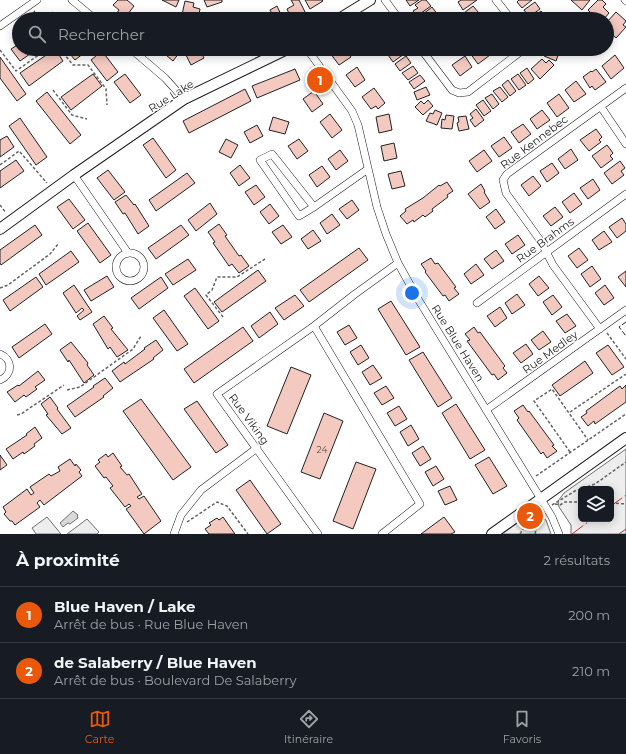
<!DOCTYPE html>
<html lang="fr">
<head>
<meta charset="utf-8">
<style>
	:root { --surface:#171b24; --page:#20242c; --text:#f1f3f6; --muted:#9ea1a6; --line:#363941; --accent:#ea580c }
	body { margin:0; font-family:Montserrat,sans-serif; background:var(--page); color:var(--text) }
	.controls { position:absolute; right:12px; bottom:12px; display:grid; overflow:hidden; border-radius:6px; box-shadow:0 2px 10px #0003 }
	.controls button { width:36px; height:36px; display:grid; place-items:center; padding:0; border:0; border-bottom:1px solid var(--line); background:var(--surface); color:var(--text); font:20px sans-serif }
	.you { position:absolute; left:412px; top:293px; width:14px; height:14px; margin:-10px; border:3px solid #fff; border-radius:50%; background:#1a73e8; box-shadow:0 0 0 6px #1a73e833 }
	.badge { display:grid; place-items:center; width:26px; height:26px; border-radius:50%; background:var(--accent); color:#fff; font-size:13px; font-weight:700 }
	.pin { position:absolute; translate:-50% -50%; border:2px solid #fff; box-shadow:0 1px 4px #0006 }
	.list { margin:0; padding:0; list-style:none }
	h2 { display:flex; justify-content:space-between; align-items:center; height:52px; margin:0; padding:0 16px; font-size:17px }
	h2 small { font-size:13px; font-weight:400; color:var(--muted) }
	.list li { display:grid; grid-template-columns:26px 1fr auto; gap:12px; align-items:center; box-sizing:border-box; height:56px; padding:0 16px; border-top:1px solid var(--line) }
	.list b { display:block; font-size:15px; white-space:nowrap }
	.list p { margin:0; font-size:13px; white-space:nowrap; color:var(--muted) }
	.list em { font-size:13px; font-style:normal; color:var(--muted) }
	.icon { flex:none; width:22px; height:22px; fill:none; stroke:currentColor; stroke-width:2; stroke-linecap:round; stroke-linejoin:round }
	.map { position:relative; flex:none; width:626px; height:534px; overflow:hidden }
	.search { position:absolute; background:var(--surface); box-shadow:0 2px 10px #0003; left:12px; right:12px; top:12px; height:44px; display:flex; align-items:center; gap:10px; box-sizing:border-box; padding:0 14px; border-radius:22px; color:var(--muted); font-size:15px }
	.sheet { height:164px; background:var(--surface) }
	nav { display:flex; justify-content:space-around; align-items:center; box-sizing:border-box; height:56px; border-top:1px solid var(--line); background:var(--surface); font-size:11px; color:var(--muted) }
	nav a { display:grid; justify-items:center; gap:2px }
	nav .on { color:var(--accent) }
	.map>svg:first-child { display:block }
</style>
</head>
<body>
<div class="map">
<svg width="626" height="534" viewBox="0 0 626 534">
	<rect width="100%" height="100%" fill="#fff"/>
	<path fill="#eee" stroke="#6f6f6f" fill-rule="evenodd" d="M626 449V534H571V525L559 507 558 501 564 493ZM581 489H611V519H581Z
		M529 515H535L546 520 551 534H502Z"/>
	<path fill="#ededed" stroke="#6f6f6f" d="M47 517 61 534H36L32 528Z
		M87 519 99 532 97 534H67Z"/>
	<path fill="#d9d9d9" stroke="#6f6f6f" d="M73 511 78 515 77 516 78 518 70 524 68 523 63 527 60 523Z"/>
	<path fill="#f3c9c0" stroke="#222" d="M118 0H127L134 6 124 19 116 14 119 10 113 5Z
		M162 0H179L176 7Z
		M204 0H222V2L207 7Z
		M291 0H299L305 12 291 18 287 9 294 5Z
		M305 0H322L323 1 310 9Z
		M406 0H419L410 6Z
		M422 0H426L431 6 417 16 413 11 418 8 415 5Z
		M461 0H477L463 10 458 2Z
		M519 0H532L522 8 517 2Z
		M571 0H590L582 10Z
		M598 0H602L606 4 603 7 609 13 604 19H595L591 15 592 14 588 10Z
		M185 1 194 3 193 7 200 9 198 19H181Z
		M535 2 540 9 529 17 524 10Z
		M277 6 283 19H266L273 16 270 10Z
		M473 6 479 13 471 19H469L464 13Z
		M432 7 438 15 432 19H423L425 17 423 14Z
		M541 11 546 18 544 19H530Z
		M53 12 58 19H43Z
		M616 12 626 21 623 25 626 27 616 38 607 29V22Z
		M135 13 142 19H131Z
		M19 44V49H37L20 61 11 49Z
		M55 49 63 61 29 86 20 73Z
		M66 49H81L84 53 75 60Z
		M161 49H174L179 53 173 61 160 50Z
		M193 49H202L200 50 204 58 191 65 186 55 194 51Z
		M336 49H346L351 57 339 65 330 53Z
		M396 49H400L404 54 393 62 388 55Z
		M476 49H486L490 55 478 64 470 53Z
		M546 49 560 50 556 61 544 56Z
		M102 51 118 72 107 81 91 60Z
		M615 55 624 68 611 79 602 66Z
		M406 56 411 63 400 71 395 64Z
		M465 56 472 67 460 76 452 65Z
		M0 57 26 94 17 101 0 78Z
		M542 59 546 63 549 60 554 65 540 79 531 69Z
		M413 66 418 73 408 80 402 73Z
		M357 67 365 80 355 87 346 75Z
		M527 68 534 79 528 84 520 73Z
		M295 69 300 80 257 98 252 86Z
		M596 69 606 82 595 90 592 86 590 88 583 77 591 71 592 72Z
		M93 74 102 86 71 110 61 97Z
		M125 74 141 95 130 103 114 82Z
		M518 74 526 85 519 90 511 79Z
		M420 75 425 81 414 89 409 82Z
		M508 80 516 91 510 96 502 85Z
		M576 81 586 94 574 102 565 90Z
		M426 87 430 95 417 100 414 92Z
		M500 87 508 97 502 102 493 91Z
		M374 88 385 103 378 109 376 106 371 109 362 97Z
		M245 89 251 101 189 133 183 121Z
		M314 91 323 104 312 112 303 99Z
		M47 92 81 135 70 144 36 101Z
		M492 94 499 104 493 109 485 98Z
		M559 94 569 108 557 117 547 103Z
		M428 100 433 106 423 115 415 107 421 101 424 104Z
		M483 100 491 111 484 116 476 105Z
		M476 109 484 120 475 127 470 120 473 118 470 114Z
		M435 110 442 113 437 125 426 121 430 113 433 114Z
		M542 110 550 120 537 129 530 119Z
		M330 114 342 130 332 138 320 122Z
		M389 114 392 130 379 133 376 117Z
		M446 115 454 116 452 129 441 128 442 119 445 120Z
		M466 116 469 129 459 131 457 123 459 122 458 117Z
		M273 117 289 122 285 134 269 130Z
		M20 118 47 157 36 165 9 126Z
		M523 124 531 134 519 143 511 132Z
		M257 125 263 136 250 143 244 132Z
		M596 129 602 137 599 140 601 142 589 151 580 140Z
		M7 136 14 147 0 157V140Z
		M504 137 512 148 499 157 491 146Z
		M153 138 176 170 166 178 143 145Z
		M226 139 238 145 231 158 219 152Z
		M299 139 308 151 297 159 288 146Z
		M394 143 397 158 384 161 381 146Z
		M607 145 613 153 610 156 613 159 601 168 592 156Z
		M571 149 578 160 565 169 558 159Z
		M340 150 348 161 336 170 328 159Z
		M484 150 492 161 477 172 469 161Z
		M16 160 24 171 0 188V171Z
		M620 161 625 168 621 171 624 175 612 184 604 173Z
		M552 163 559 173 547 182 540 171Z
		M240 165 250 178 239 186 230 173Z
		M322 166 330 177 317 187 309 175Z
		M108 170 125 192 114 200 97 178Z
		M401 171 405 186 392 189 388 174Z
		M187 173 195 183 156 211 149 200Z
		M533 176 541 186 529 196 521 185Z
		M593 179 600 190 588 199 580 188Z
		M447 182 453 191 447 195 448 197 432 209 433 211 425 217 423 215 414 222 413 220 407 224 400 216 406 211 405 209 423 198 439 185 440 186Z
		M481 184 485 191 484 192 490 202 480 209 468 194Z
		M256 185 265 197 254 205 245 192Z
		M574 193 582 204 570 213 562 202Z
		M126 195 134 205 135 204 149 226 138 234 125 213 123 214 115 202Z
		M69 199 85 220 73 229 57 207Z
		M352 200 359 210 347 219 339 209Z
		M210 203 217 214 196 231 188 220Z
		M270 204 279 216 269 224 260 212Z
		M555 207 563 217 551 226 543 216Z
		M496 209 505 222 495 229 486 217Z
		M332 214 340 225 327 234 320 223Z
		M622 218 626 224V231L617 238 609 227Z
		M88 223 111 255 100 263 77 231Z
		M219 224 227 235 225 236 239 256 241 255 249 266 239 273 232 264 229 266 213 243 215 242 208 232Z
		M35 225 42 235 1 265 0 263V250Z
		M181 225 189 235 156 259 148 248Z
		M283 225 292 237 281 244 272 232Z
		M313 230 321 241 308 249 301 239Z
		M604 231 612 242 599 250 592 240Z
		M518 235 525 245 512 254 505 244Z
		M359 248 368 260 309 302 300 290Z
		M579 248 588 260 577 268 568 256Z
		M496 250 504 261 492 269 484 259Z
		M71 251 79 262 46 285 39 274Z
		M431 258 435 264 438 263 456 287 454 288 459 294 449 301 445 295 443 296 425 272 426 271 421 264Z
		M188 259 196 270 173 285 165 274Z
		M476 264 484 275 471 284 464 274Z
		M592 266 601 279 590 287 581 274Z
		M258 270 266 281 222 312 214 302Z
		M626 271V287L618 277Z
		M107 276 114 287 91 301 84 290Z
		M539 276 549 288 538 296 529 284Z
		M36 277 43 287 10 311 3 300Z
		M161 277 168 288 139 309 131 298Z
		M74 285 92 312 80 320 77 316 84 310 82 308 76 313 63 293Z
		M605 285 614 298 604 305 595 293Z
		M195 288 219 321 208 329 184 296Z
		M517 294 525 305 512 314 505 303Z
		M295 295 304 306 284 320 275 308Z
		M553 295 562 307 552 315 543 302Z
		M391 301 420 347 406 355 378 309Z
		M500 307 507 318 495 327 487 316Z
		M164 310 188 344 177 351 153 318Z
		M270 312 278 324 259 338 251 326Z
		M567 314 576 326 565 333 556 321Z
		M104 316 113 328 111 329 128 350 117 357 110 347 108 349 93 324Z
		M45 324 52 334 19 358 12 347Z
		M349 325 357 338 345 345 337 332Z
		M243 327 253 341 194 383 184 369Z
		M474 327 478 333 480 332 505 366 503 368 507 373 498 380 494 374 492 375 467 341 470 340 465 334Z
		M543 331 551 342 539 350 531 340Z
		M156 340 163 350 153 358 154 359 120 382 112 371 124 362 125 364 145 349 144 348Z
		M71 342 88 363 87 365 94 375 84 383 69 360 68 362 60 350Z
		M526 344 533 354 521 363 513 353Z
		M361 345 369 358 358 365 350 352Z
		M608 345 624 367 612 375 596 353Z
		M423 352 452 398 438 407 409 360Z
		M585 361 593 373 560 396 552 385Z
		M373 365 382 378 370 385 362 372Z
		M291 367 311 375 287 434 267 426Z
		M38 371 45 380 35 387 37 389 26 397 24 395 15 402 7 392 18 385 19 386Z
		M105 378 113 388 103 396 104 397 75 417 67 406 94 387 93 386Z
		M626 385V402L595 424 594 421 588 426 581 417 587 413 586 411 620 386 622 389Z
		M386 386 394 398 382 405 374 393Z
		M50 397 58 408 57 409 71 428 62 434 46 415 48 414 41 404Z
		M141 399 191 467 173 480 123 411Z
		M197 401 228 445 216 453 184 409Z
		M456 404 485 450 470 459 442 413Z
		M523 405 528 412 529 411 554 445 552 446 557 451 547 458 543 452 541 454 517 420 519 418 514 411Z
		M399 406 407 419 395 426 387 413Z
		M324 413 343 421 320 479 301 472Z
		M411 425 419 439 408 446 400 432Z
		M35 427 42 438 34 444 35 446 24 454 23 452 13 459 6 449 27 435 26 434Z
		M423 446 431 459 420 466 412 453Z
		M113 453 122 466 120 467 127 475 129 474 142 494 137 497 139 499 144 496 161 521 144 534 126 509 131 506 129 504 125 507 110 488 113 486 106 477 104 478 95 466 100 462 98 460 106 454 108 457Z
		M0 455 7 465 0 470Z
		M489 457 507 486 493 494 475 465Z
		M70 459 75 466 76 464 81 470 79 472 82 476 44 505 40 500 37 503 40 507 15 525 12 521H10L4 514 6 512 3 507 27 489 31 495 34 493 30 487 49 474 51 476 60 471 58 467Z
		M356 462 376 469 353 529 333 521Z
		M436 466 444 479 433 486 425 472Z
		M250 480 281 524 267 534 236 490Z
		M450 486 457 500 445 505 438 491Z
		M223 517 235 534H209L205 529 211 525 209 523 217 518 219 520Z
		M444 517 455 532 451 534H421Z"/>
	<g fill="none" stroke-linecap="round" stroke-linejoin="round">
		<g stroke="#222" stroke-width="8">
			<path id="street" d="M72 0 95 19
				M385 0 399 19
				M496 0 511 19
				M625 0 626 1
				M0 26 37 0
				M131 49 165 78 184 99
				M307 49 352 111 358 125 377 207 386 234 398 263 418 299 541 499 552 517 559 534
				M421 49 452 90 459 93 468 92 524 49
				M601 107 626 144
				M74 175 128 253
				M314 207 272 154 260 160 299 216 314 207 368 169
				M116 267a14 14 0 1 1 28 0a14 14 0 1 1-28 0Z
				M477 303 626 194
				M314 326 420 504 382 534
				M600 329 553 265 540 240 506 193 503 180 507 174 626 88
				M0 354C13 359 13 375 0 380
				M486 410 626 310
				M174 534 181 515 201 490 257 448
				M318 534 217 394 314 326 355 294 398 263"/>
		</g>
		<g stroke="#222" stroke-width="12">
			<path id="secondary" d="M339 19 370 0
				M0 229 74 175 184 99 287 49
				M492 534 626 438"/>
		</g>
		<path stroke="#646464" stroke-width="1.5" stroke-dasharray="3 2" stroke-linecap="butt" d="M34 11 39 19
			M60 49 73 65H88L106 89 107 105
			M0 50 16 71 47 49
			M53 90 72 115 87 119
			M0 165 19 151 47 183
			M0 205 6 213
			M0 288 8 285 50 254 59 243
			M223 317 206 295 212 290 217 277H237L265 259
			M607 333 626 359
			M67 390 80 387 133 349 141 336
			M570 412 626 374
			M17 415 21 414 64 385
			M570 452 534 401 552 389 588 440
			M536 476 626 414
			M611 503 626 504
			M555 504 560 505 565 502H581
			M552 505 575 491 595 484 626 462
			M187 522 217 502 227 506 248 534
			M520 534 525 526 541 513
			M535 534 540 514"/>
		<use href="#street" stroke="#fff" stroke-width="7"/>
		<use href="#secondary" stroke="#fff" stroke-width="10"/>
		<path stroke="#222" stroke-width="1" stroke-dasharray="5 2" stroke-linecap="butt" d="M626 322 619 327 626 336"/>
		<path stroke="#c62828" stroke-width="1" stroke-dasharray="14 3 2 3" stroke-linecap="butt" d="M611 506 626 495
			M572 534 592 519
			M619 534 626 529"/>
	</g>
	<g text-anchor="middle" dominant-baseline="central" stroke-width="3" stroke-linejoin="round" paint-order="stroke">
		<g font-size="9" fill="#564c4a">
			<text x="322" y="449">24</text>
		</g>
		<g font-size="11" fill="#222" stroke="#fff">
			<text transform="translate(171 96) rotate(-32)">Rue Lake</text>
			<text transform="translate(534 142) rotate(-37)">Rue Kennebec</text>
			<text transform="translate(545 240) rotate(-36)">Rue Brahms</text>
			<text transform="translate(458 343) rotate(58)">Rue Blue Haven</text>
			<text transform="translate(550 352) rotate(-36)">Rue Medley</text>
			<text transform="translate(249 419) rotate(54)">Rue Viking</text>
		</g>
	</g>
</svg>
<div class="controls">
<button><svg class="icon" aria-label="layers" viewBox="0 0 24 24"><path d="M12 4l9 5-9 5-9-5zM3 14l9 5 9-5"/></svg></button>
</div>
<div class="you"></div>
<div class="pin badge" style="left:320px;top:80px">1</div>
<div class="pin badge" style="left:530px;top:516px">2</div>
<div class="search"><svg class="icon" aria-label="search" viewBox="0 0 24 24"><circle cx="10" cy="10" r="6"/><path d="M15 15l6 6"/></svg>Rechercher</div>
</div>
<section class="sheet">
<h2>À proximité<small>2 résultats</small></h2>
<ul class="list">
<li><span class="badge">1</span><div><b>Blue Haven / Lake</b><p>Arrêt de bus · Rue Blue Haven</p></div><em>200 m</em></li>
<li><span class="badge">2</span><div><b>de Salaberry / Blue Haven</b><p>Arrêt de bus · Boulevard De Salaberry</p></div><em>210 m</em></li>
</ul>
</section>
<nav>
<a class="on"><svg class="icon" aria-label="map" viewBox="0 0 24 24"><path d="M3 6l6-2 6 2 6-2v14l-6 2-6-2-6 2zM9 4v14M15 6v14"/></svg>Carte</a>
<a><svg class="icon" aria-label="directions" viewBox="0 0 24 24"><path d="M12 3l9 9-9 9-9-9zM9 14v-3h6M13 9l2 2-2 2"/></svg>Itinéraire</a>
<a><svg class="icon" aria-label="saved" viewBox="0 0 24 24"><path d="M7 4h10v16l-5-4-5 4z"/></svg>Favoris</a>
</nav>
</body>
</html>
